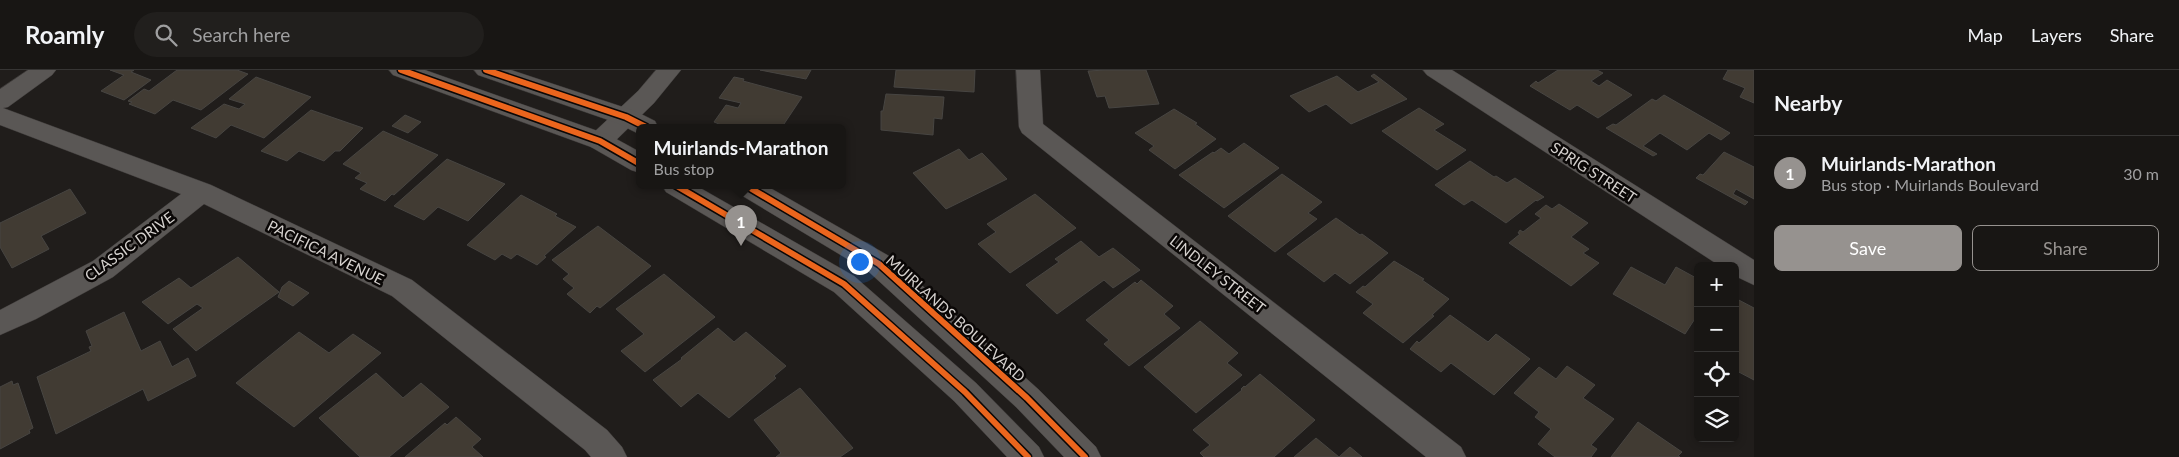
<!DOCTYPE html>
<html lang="en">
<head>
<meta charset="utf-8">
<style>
	:root { --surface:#181614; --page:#211f1d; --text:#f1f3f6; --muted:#9f9fa0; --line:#363534; --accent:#96928f }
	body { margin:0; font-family:Lato,sans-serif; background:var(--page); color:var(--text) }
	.controls { position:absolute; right:15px; bottom:15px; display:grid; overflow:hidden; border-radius:8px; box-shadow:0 2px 8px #0003 }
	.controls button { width:45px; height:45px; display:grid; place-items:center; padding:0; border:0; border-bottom:1px solid var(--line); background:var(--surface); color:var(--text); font:25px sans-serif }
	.you { position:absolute; left:859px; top:191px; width:18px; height:18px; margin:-12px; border:4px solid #fff; border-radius:50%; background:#1a73e8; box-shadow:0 0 0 8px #1a73e833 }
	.badge { display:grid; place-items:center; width:32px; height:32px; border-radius:50%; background:var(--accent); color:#fff; font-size:16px; font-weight:700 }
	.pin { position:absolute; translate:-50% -41px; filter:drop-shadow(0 1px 2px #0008) }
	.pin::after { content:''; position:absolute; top:26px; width:18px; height:15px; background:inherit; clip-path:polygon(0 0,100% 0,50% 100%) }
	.popup { position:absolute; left:636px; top:54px; width:210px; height:65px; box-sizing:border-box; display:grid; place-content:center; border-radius:8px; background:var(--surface); filter:drop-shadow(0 1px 4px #0005); font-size:16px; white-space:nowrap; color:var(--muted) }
	.popup b { font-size:19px; color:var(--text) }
	.popup::after { content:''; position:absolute; left:50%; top:100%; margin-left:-10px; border:10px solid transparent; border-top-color:var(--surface) }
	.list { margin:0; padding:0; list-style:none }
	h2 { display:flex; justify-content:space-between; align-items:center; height:65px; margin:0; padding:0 20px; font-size:21px }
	h2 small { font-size:16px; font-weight:400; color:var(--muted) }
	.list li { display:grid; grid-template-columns:32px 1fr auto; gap:15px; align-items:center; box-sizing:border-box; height:75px; padding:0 20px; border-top:1px solid var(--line) }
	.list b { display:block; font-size:19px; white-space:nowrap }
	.list p { margin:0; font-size:16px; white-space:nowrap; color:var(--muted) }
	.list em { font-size:16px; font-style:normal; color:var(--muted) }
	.actions { display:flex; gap:10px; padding:15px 20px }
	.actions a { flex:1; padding:11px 0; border:1px solid var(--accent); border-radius:8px; text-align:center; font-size:18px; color:var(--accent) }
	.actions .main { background:var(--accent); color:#fff }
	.icon { flex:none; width:28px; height:28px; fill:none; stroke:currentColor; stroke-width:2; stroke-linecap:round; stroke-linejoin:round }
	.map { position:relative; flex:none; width:1754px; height:387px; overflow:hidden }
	header { display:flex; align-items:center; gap:30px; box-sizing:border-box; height:70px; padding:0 25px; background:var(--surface); border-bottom:1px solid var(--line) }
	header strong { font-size:24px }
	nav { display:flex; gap:28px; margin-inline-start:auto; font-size:18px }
	.search { width:350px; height:45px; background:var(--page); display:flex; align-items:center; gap:12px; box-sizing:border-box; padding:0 18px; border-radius:28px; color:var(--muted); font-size:19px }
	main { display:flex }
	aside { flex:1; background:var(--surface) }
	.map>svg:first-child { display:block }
</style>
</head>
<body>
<header>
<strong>Roamly</strong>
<div class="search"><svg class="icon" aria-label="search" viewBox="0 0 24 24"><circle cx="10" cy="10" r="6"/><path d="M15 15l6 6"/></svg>Search here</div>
<nav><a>Map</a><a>Layers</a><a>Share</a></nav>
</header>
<main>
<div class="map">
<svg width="1754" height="387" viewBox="0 0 1754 387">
	<rect width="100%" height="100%" fill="#201d1b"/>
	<path fill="#413b33" stroke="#474542" d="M110 0H134L131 2 151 10 124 30 101 21 124 5Z
		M177 0H237L248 4 201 40 173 30 155 44 129 34 132 32 128 31 144 19 149 21Z
		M760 0H811L806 9Z
		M896 0H975L974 22 894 17Z
		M1106 0H1146L1159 34 1109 38 1105 26 1097 27 1088 1Z
		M1558 0H1597L1603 3 1591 11 1599 16 1607 10 1632 25 1598 48 1577 35 1570 40 1530 16 1536 11 1538 13Z
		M1728 0H1754V33L1740 27 1745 18 1723 9Z
		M1374 4 1407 29 1351 54 1326 34 1309 42 1290 26 1337 6 1358 22 1379 12 1371 6Z
		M256 7 311 27 264 68 231 55 216 68 191 58 224 34 239 39 245 34 229 29Z
		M734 7 744 9 743 11 802 27 782 57 724 56 714 52 726 35 738 38 741 33 719 28Z
		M886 24 944 27 942 49 934 48 933 65 881 60V41H883Z
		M1664 25 1730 63 1721 70 1709 63 1687 80 1660 63 1643 76 1657 84 1653 86 1606 58 1613 54 1616 55 1652 29 1656 31Z
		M1419 38 1444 54 1434 60 1466 80 1437 100 1382 61Z
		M1174 39 1197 53 1195 54 1216 69 1175 99 1149 80 1154 76 1135 63Z
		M311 40 363 58 340 81H335L324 91 299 81 287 91 261 81Z
		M405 45 421 52 408 63 392 56Z
		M383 61 438 85 394 125 392 124 385 131 360 119 367 113 355 108 361 103 343 94Z
		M1244 73 1279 98 1224 138 1179 105 1213 82 1214 83 1221 78 1229 84Z
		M959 79 969 90 982 83 1007 109 946 139 913 103Z
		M1724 82 1754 97V129L1736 119 1733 124 1748 132 1745 135 1696 108 1700 104 1703 105Z
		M447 89 505 114 468 151 438 137 424 150 394 136Z
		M1470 91 1494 107 1496 106 1507 113 1515 108 1544 127 1537 131 1536 130 1506 153 1472 130 1464 135 1435 115Z
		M1282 104 1322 132 1308 143 1317 149 1275 182 1228 146Z
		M70 119 86 143 41 166 49 179 12 198 0 177V153Z
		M1035 124 1076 158 1010 203 978 174 996 162 987 154Z
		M521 125 557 144 555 146 576 157 544 186 546 187 537 195 517 184 511 189 502 184 495 190 467 175Z
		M1559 134 1588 153 1571 167 1589 179 1583 183 1599 193 1571 216 1509 173 1520 164 1518 163 1520 160 1523 162 1541 148 1535 144 1546 135 1552 139Z
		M1336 148 1360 165 1362 164 1388 183 1350 214 1335 203 1324 212 1287 184Z
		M598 156 651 196 600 238 597 236 590 243 567 224 574 218 563 209 569 204 552 190Z
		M1081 171 1099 187 1113 178 1140 200 1113 218 1104 210 1057 244 1026 215 1059 192 1055 189Z
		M238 187 279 222 196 281 173 259 203 238 197 234 168 254 142 232 179 208 191 218Z
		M1394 191 1424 209 1422 210 1449 229 1432 245 1434 246 1403 273 1363 243 1373 234 1356 222 1363 216 1365 217Z
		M1631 197 1665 215 1676 197 1698 209V244L1685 264 1613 224Z
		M664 204 715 247 645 302 621 281 644 264 616 239Z
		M1141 210 1173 236 1164 244 1180 258 1129 296 1104 274 1109 270 1086 250 1135 212 1137 214Z
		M289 211 309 223 293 236 278 227 282 217Z
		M1735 228 1754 238V310L1735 300Z
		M124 242 141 281 160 271 172 297 188 288 196 306 148 331 143 319 56 364 37 307 91 281 89 277 92 276 86 261Z
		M1450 245 1488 272 1496 264 1530 289 1494 325 1451 293 1441 302 1410 279 1417 271 1419 273Z
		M1200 251 1238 283 1227 293 1242 305 1196 343 1144 297Z
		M718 258 734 272 746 262 786 296 774 306 776 308 729 348 698 323 681 337 653 310 682 289 681 288Z
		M299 262 329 283 353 264 381 283 294 357 236 313Z
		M1567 296 1595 315 1583 328 1614 349 1591 375 1597 379 1591 387H1555L1538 374 1551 359 1535 347 1539 342 1514 323 1539 297 1556 309Z
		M376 303 403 328 421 313 449 337 389 387H360L319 348Z
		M1260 304 1315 350 1274 387H1204L1200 383 1210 375 1193 360 1242 320 1241 319 1244 316 1245 317Z
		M12 311 13 315 18 313 33 358 29 360 30 363 0 379V317Z
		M800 318 853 378 840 387H776L781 383 754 350Z
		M456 347 481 369 472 377 483 387H405L445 353 447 355Z
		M1638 352 1682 382 1678 386 1680 387H1611Z
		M1316 368 1339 387 1350 377 1362 387H1294Z"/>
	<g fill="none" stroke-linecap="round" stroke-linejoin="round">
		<g stroke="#3a3736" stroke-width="1">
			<path id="minor" d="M28 0H56L52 5 8 37 3 38 211 115 412 210 607 360 622 377 627 387H591L585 380 392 226 204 134 113 207 36 249 0 265V240L93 191 181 124 0 55V19Z
				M656 0H681L654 33 609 77 600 80 591 77 588 71 591 65 638 21Z
				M1016 0H1040L1043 54 1461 377 1466 387H1426L1022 63 1019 57Z
				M1423 0H1452L1754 190V215L1735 206V196H1720L1427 5Z"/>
		</g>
		<g stroke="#3a3736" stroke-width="1">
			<path id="secondary" d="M389 0H425L609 65 640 82V103L631 100 591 77 393 5Z
				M474 0H511L635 41 655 51 658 57H640V64L637 63 617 53 478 5Z
				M662 115H695L854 206 976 313 1039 377 1044 387H1007L954 331 834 222 666 122Z
				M732 115H765L889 186 1038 319 1096 377 1101 387H1064L1016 337 869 202 736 122Z"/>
		</g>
		<use href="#minor" fill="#5a5755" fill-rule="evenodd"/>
		<use href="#secondary" fill="#5a5755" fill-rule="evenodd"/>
		<g stroke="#0a0706" stroke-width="9">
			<path id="cycleway" d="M401 0 600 71 640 94
				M486 0 626 47 646 57
				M675 115 844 214 965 322 1028 387
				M745 115 879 194 1027 328 1085 387"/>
		</g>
		<use href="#cycleway" stroke="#eb651d" stroke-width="6"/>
	</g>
	<g text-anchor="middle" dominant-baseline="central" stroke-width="5" stroke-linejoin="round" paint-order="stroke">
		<g font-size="15" fill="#d5d1ce" stroke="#0a0706">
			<text transform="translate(1594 102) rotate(33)">SPRIG STREET</text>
			<text transform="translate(129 176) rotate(-36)">CLASSIC DRIVE</text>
			<text transform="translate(326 182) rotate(26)">PACIFICA AVENUE</text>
			<text transform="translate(1218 204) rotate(38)">LINDLEY STREET</text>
			<text transform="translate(956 248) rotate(42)">MUIRLANDS BOULEVARD</text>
		</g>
	</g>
</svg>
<div class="controls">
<button>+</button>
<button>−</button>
<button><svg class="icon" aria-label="locate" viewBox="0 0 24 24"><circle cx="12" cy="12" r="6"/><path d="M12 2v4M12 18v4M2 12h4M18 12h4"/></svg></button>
<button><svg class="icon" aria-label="layers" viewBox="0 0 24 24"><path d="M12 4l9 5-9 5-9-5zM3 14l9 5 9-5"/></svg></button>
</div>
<div class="you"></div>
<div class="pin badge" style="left:741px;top:176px">1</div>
<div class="popup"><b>Muirlands-Marathon</b>Bus stop</div>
</div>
<aside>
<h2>Nearby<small></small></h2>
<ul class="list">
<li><span class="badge">1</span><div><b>Muirlands-Marathon</b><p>Bus stop · Muirlands Boulevard</p></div><em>30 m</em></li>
</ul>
<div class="actions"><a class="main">Save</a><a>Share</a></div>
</aside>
</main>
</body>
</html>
